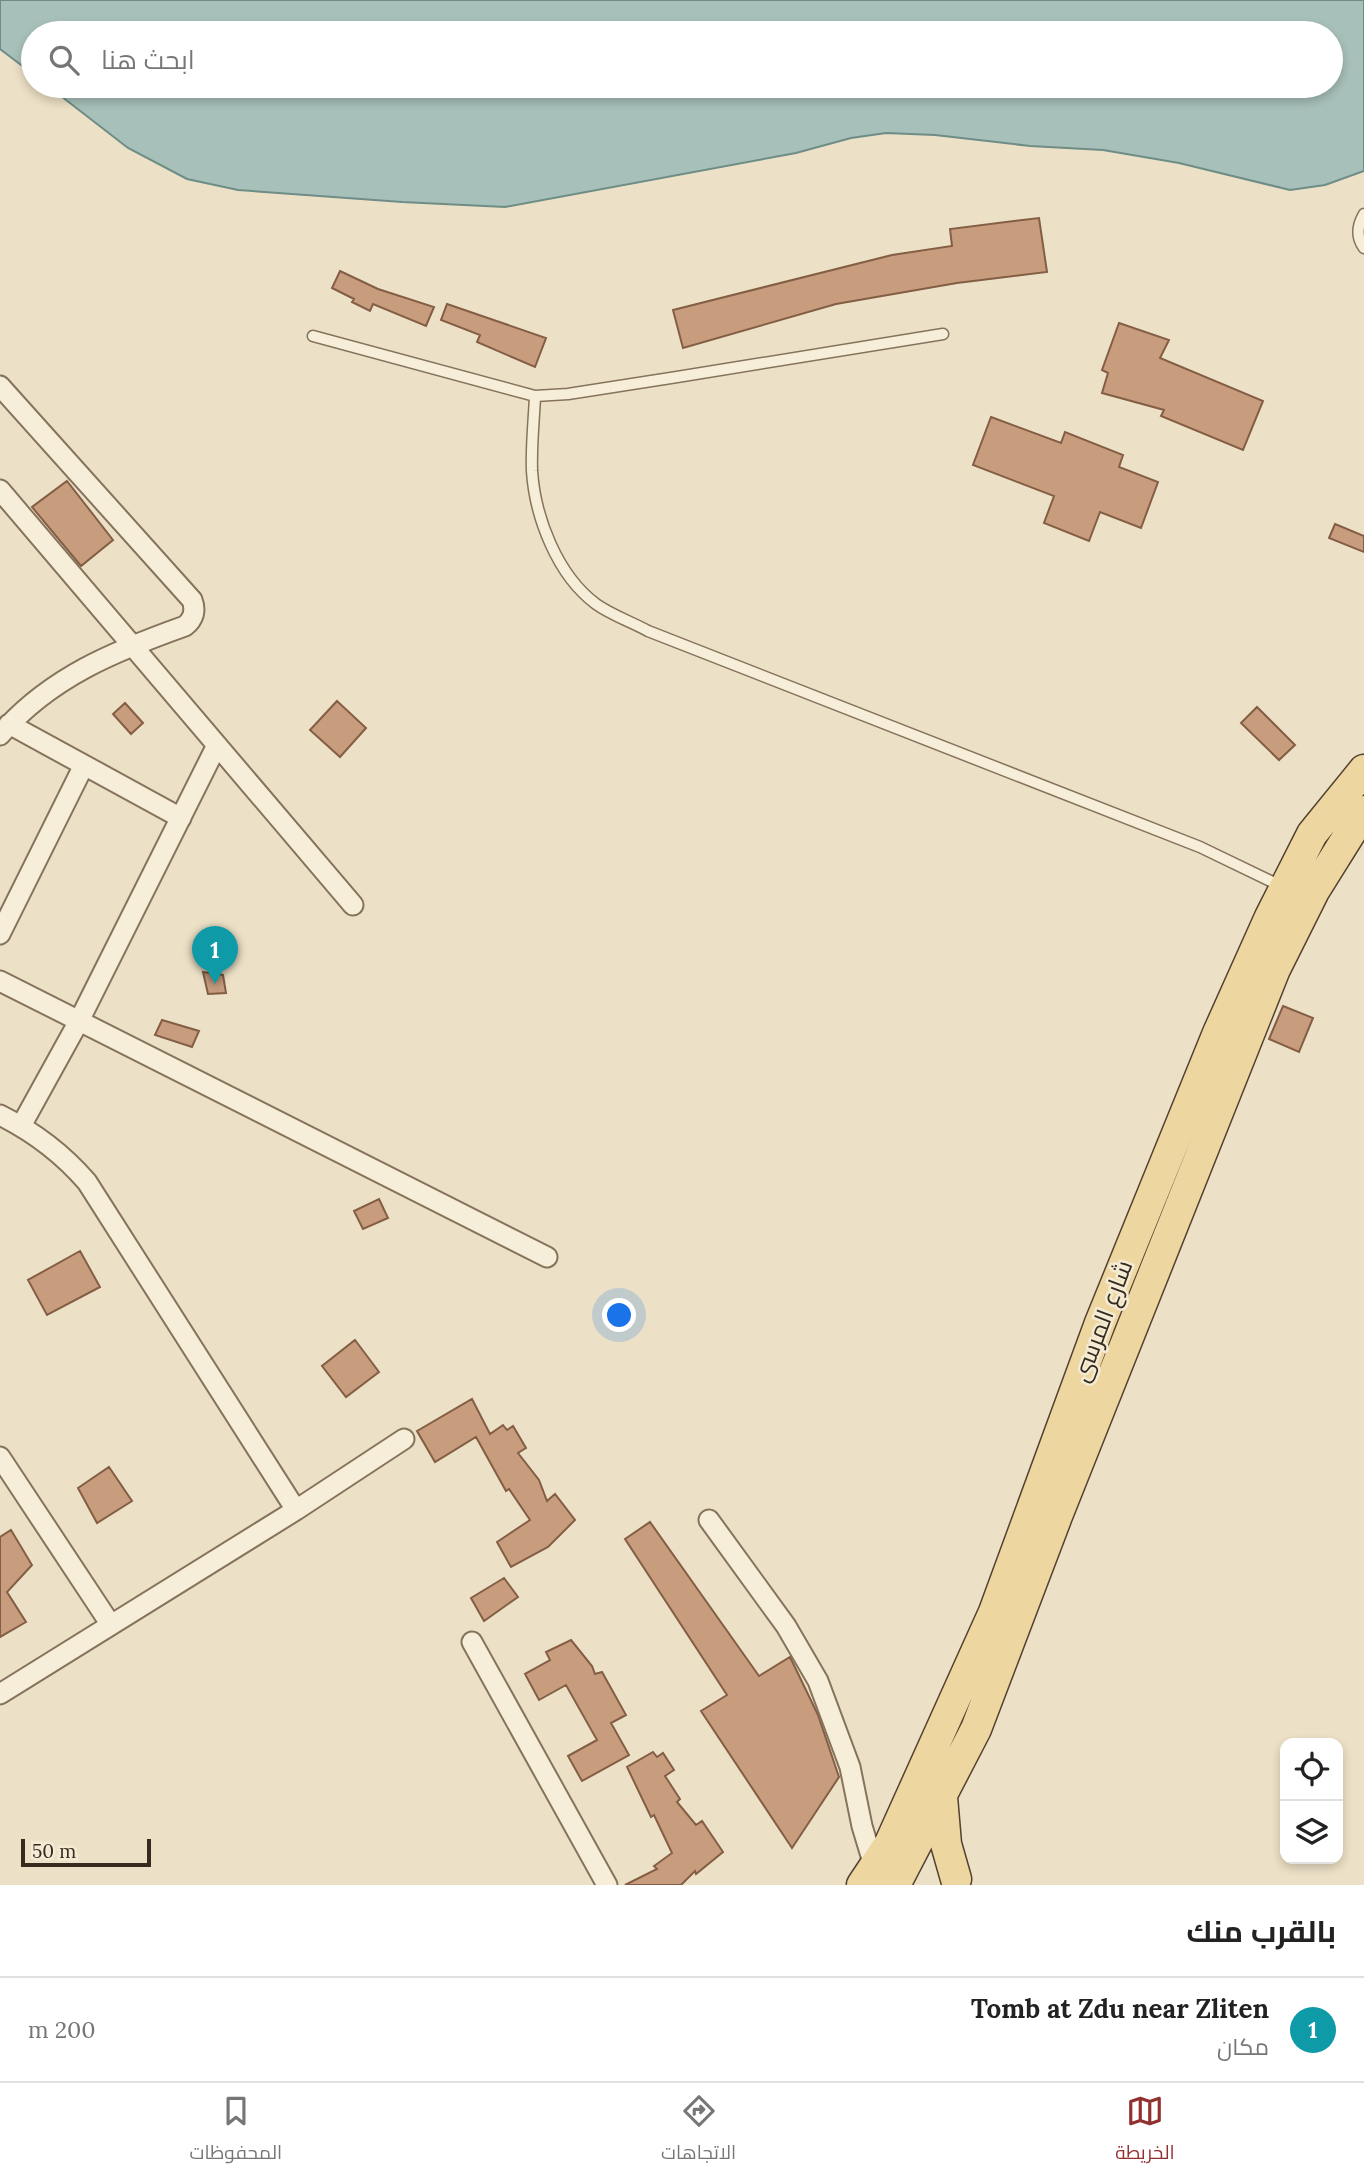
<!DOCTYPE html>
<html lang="ar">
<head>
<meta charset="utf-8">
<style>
	:root { --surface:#fff; --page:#f6f6f6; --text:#222; --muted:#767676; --line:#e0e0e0; --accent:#923030 }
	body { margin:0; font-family:Lora,Cairo,serif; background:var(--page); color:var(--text); direction:rtl }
	.controls { position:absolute; right:21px; bottom:21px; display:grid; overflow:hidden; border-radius:14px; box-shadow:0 4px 10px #0003 }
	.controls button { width:63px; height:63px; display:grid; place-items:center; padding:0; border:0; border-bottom:2px solid var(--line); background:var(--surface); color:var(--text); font:35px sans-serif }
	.scale { position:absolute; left:21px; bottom:18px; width:130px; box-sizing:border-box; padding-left:7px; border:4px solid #372b1f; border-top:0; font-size:19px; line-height:24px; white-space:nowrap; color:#372b1f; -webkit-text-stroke:5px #f4ebd5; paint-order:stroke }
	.you { position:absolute; left:620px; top:1316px; width:24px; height:24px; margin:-18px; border:5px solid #fff; border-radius:50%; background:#1a73e8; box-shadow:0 0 0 10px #1a73e833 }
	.badge { display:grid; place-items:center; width:46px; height:46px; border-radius:50%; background:var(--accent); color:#fff; font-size:23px; font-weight:700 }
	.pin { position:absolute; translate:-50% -58px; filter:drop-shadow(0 2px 4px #0008) }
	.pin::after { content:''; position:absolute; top:37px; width:24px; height:21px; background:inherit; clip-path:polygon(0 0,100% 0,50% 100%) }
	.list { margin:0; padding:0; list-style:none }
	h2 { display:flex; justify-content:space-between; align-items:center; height:91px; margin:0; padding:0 28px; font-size:30px }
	h2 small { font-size:23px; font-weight:400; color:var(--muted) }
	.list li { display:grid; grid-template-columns:46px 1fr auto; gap:21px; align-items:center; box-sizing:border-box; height:105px; padding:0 28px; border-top:2px solid var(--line) }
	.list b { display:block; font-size:26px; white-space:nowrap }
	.list p { margin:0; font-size:23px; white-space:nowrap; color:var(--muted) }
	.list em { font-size:23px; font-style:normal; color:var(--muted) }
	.icon { flex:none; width:38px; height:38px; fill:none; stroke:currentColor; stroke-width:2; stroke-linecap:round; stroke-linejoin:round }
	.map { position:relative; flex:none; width:1364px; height:1885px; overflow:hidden; direction:ltr }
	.search { position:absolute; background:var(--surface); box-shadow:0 4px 10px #0003; left:21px; right:21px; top:21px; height:77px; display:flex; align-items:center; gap:18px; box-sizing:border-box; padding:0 24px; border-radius:38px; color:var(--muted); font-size:26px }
	.sheet { height:196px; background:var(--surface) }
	nav { display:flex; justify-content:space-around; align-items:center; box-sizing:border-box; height:98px; border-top:2px solid var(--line); background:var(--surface); font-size:19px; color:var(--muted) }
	nav a { display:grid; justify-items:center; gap:4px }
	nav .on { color:var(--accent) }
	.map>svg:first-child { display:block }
</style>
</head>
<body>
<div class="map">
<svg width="1364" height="1885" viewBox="0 0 1364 1885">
	<rect width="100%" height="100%" fill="#ece1c6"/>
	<path fill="#a7c0b9" stroke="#6e8d86" stroke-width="2" d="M0 0H1364V171L1325 185 1290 190 1179 163 1103 150 1030 146 935 135 886 133 851 138 796 153 505 207 402 202 238 190 187 179 128 148 48 86H1331V33H33V74L0 49Z"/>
	<path fill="#c89d7e" stroke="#845e44" stroke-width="2" d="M1039 218 1047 272 957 283 836 304 683 348 673 310 892 255 952 246 950 229Z
		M340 271 378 289 434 307 426 326 373 304 370 311 352 302 354 299 332 288Z
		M447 304 546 338 535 367 477 342 480 335 441 320Z
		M1119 323 1169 340 1160 358 1263 401 1243 450 1161 416 1164 410 1102 393 1108 373 1102 370Z
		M991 417 1061 443 1065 432 1123 455 1119 467 1158 482 1141 528 1100 512 1089 541 1044 523 1054 496 973 465Z
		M67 481 113 540 81 566 32 507Z
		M1335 524 1364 536V552L1329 538Z
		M337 701 366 728 340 757 310 730Z
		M125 703 143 723 131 734 113 714Z
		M1257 707 1295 745 1279 760 1241 723Z
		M203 972 223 975 226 993 208 994Z
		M1283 1006 1313 1018 1299 1052 1269 1039Z
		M162 1020 199 1031 192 1047 155 1035Z
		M379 1199 388 1218 363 1229 354 1211Z
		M80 1251 100 1287 47 1315 28 1280Z
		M355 1340 379 1372 346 1397 322 1366Z
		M472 1399 490 1434 503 1425 507 1430 513 1426 526 1448 518 1453 539 1480 547 1501 555 1494 575 1520 548 1547 511 1567 497 1542 530 1520 509 1489 506 1491 476 1437 435 1462 417 1431Z
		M109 1467 132 1501 97 1523 78 1488Z
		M650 1522 759 1676 790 1657 818 1715 839 1777 792 1848 701 1711 727 1695 625 1539Z
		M11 1530 32 1565 7 1592 26 1622 0 1637V1537Z
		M504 1578 518 1597 484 1621 471 1598Z
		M571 1640 592 1666 595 1674 602 1672 626 1715 611 1723 629 1755 582 1781 568 1756 597 1740 566 1685 539 1700 525 1674 550 1660 546 1652Z
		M653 1752 657 1757 663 1753 674 1770 665 1776 680 1799 677 1802 696 1825 702 1821 723 1852 696 1874 695 1871 681 1885H625L657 1869 654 1866 672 1853 654 1815 651 1817 627 1767Z"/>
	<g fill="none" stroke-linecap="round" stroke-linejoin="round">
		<g stroke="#86735c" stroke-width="13">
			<path id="service" d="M1364 214C1357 226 1356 237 1364 248
				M313 336 535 396 568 394 677 377 943 334
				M535 396C534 420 531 446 532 471 535 517 557 575 596 604 611 615 632 622 648 631L1200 847 1283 887"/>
		</g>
		<g stroke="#86735c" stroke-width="23">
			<path id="minor" d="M0 386 192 600C196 610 194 619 185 626 115 651 50 677 0 735
				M0 490 353 905
				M9 724 181 818
				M0 934 84 765
				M0 981 547 1257
				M0 1115C34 1132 62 1153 87 1182L296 1510
				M21 1126 79 1021 217 745
				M0 1457 111 1625
				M709 1520 786 1626 818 1681 850 1767 862 1826 875 1869
				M472 1642 607 1885
				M0 1694 296 1510 404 1439"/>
		</g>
		<g stroke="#544130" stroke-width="33">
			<path id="primary" d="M942 1797 946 1844 956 1879
				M862 1885 890 1843 994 1612 1100 1323 1218 1033 1270 917 1312 834 1364 770
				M895 1885 976 1729 1057 1516 1275 969 1314 891 1364 811"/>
		</g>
		<use href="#service" stroke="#f7eed9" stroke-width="10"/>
		<use href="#minor" stroke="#f7eed9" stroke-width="19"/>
		<use href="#primary" stroke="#edd6a0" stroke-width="30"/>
	</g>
	<g text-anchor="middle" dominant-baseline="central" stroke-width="5" stroke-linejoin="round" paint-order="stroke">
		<g font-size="24" fill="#372b1f" stroke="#f4ebd5">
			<text transform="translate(1102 1321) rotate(-69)">شارع المرسى</text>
		</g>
	</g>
</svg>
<div class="controls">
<button><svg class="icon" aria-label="locate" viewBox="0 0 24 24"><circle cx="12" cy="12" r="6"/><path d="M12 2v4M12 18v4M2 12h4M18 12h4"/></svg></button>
<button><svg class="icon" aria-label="layers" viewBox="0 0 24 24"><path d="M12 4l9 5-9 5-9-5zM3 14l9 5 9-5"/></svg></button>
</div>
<div class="scale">50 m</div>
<div class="you"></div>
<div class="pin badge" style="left:215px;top:984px;background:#0f9aa8">1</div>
<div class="search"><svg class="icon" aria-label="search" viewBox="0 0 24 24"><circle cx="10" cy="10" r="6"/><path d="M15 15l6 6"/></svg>ابحث هنا</div>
</div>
<section class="sheet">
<h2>بالقرب منك<small></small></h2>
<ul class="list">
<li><span class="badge" style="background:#0f9aa8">1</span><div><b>Tomb at Zdu near Zliten</b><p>مكان</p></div><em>200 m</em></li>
</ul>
</section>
<nav>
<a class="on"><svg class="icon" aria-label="map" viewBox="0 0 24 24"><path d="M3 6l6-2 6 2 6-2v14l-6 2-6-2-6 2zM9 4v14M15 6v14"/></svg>الخريطة</a>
<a><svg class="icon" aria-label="directions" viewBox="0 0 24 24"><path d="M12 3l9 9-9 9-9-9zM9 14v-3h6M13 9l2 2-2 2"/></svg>الاتجاهات</a>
<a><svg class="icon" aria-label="saved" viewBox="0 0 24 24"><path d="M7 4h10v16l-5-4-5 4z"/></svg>المحفوظات</a>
</nav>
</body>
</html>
